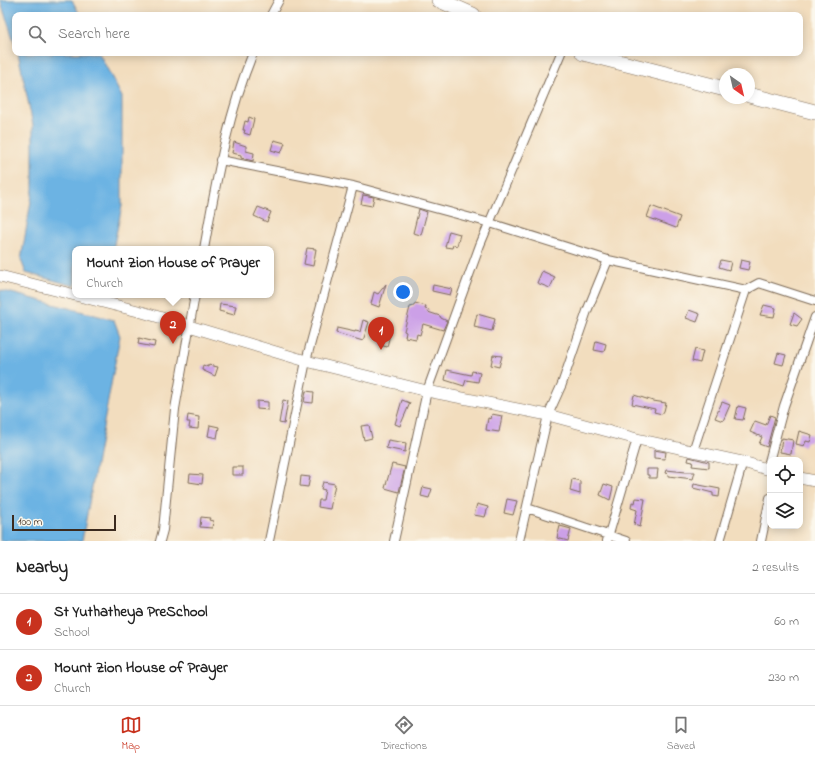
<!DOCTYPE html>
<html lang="en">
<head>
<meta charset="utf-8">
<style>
	:root { --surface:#fff; --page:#f2f2f2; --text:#222; --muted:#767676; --line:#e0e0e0; --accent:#c8321e }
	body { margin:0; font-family:"Indie Flower",sans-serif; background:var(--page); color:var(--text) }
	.controls { position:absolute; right:12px; bottom:12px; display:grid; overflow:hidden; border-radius:8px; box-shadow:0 2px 10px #0003 }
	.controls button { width:36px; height:36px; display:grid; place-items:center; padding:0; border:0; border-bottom:1px solid var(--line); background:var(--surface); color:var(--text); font:20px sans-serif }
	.compass { position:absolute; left:719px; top:68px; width:36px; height:36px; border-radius:50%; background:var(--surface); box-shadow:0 2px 10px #0003; rotate:146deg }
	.scale { position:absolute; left:12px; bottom:10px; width:104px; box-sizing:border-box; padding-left:4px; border:2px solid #3b2a1e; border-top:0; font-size:11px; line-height:14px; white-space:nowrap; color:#3b2a1e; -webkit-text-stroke:3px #fbf7ec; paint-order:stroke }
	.you { position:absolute; left:403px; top:292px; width:14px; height:14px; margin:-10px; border:3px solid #fff; border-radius:50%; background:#1a73e8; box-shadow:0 0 0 6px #1a73e833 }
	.badge { display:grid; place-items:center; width:26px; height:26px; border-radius:50%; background:var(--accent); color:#fff; font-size:13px; font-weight:700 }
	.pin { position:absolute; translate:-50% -33px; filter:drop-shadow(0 1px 2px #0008) }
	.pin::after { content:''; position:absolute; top:21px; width:14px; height:12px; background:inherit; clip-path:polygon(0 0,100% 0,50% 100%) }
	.popup { position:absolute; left:72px; top:246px; width:202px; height:52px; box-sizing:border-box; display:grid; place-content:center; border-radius:8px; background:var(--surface); filter:drop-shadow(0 1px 3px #0005); font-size:13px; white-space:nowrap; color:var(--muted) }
	.popup b { font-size:15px; color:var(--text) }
	.popup::after { content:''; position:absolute; left:50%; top:100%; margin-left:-8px; border:8px solid transparent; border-top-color:var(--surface) }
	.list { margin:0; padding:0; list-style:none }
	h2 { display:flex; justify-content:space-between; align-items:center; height:52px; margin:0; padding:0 16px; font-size:17px }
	h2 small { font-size:13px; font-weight:400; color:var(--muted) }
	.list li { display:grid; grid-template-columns:26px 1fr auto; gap:12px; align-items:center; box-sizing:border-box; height:56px; padding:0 16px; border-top:1px solid var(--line) }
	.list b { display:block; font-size:15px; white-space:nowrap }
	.list p { margin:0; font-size:13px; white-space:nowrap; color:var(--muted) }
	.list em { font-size:13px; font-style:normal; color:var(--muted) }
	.icon { flex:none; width:22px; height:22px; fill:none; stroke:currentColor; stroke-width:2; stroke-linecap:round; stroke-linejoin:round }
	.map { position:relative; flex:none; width:815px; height:541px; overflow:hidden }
	.search { position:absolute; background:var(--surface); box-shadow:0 2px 10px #0003; left:12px; right:12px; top:12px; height:44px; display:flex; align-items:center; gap:10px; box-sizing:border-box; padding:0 14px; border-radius:8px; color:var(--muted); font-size:15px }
	.sheet { height:164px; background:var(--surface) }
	nav { display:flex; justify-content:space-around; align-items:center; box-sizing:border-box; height:56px; border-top:1px solid var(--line); background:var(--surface); font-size:11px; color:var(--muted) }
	nav a { display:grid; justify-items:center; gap:2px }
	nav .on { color:var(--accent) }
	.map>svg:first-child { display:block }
</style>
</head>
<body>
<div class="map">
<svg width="815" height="541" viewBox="0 0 815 541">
	<rect width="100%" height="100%" fill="#fbf7ec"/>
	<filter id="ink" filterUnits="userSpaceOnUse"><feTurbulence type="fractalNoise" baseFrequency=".025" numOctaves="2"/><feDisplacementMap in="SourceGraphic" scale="8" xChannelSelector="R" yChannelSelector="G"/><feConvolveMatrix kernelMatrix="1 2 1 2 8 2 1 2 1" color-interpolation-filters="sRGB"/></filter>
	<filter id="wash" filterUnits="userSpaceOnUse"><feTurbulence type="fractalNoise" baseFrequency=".012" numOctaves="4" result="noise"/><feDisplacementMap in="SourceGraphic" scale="16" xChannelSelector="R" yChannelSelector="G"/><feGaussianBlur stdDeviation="0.9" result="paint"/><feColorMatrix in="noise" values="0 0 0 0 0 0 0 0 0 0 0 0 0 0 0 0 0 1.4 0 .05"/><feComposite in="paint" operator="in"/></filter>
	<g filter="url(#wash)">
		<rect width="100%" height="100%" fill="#f2ddbe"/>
		<path fill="#6cb3e3" stroke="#546e80" d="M0 0H72L80 15H15V44Z
			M18 53H99L122 97V206L113 249H75V286L26 273 21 260 33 189V125Z
			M0 290 114 320 120 336 82 541H0Z"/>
		<g id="blocks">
			<path fill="#cca0e7" d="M249 117 254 119 250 135 244 133 245 130H243L245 121 248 122Z
				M274 140 285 143 281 153 271 150Z
				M234 142 246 146V151L254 153 253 161 241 158V155L232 153Z
				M363 195 374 197 372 206 361 204Z
				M651 206 680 217 676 228 647 217Z
				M258 207 271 212 267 222 254 216Z
				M419 209 427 212 421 235 413 233Z
				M449 231 460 234 457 246 453 245 452 248 445 247Z
				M307 248 316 249 313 266 304 264Z
				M721 260 731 262 729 270 719 267Z
				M741 260 750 262 748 270 739 268Z
				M542 271 555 277 550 288 537 283Z
				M386 284 379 307 371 304 374 292 378 294Z
				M433 285 452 289 450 295 432 291Z
				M415 303 426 306 425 309 429 310 428 312 440 316 441 318 447 321 443 330 423 324 420 335 417 334 416 339 405 337 406 332 404 331 410 307 414 306Z
				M220 304 236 306 234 315 219 311Z
				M764 305 776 308 774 317 760 315Z
				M689 310 700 314 697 322 686 318Z
				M794 313 802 319 797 326 790 324Z
				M477 314 495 319 492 331 474 327Z
				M363 320 369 322 363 341 336 333 337 328 355 332V331L360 332Z
				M384 333 390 334 387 347 380 345Z
				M139 338 155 342 154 347 138 344Z
				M596 341 606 344 604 352 594 350Z
				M695 349 703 351 700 363 692 361Z
				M778 353 786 355 783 365 775 363Z
				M493 355 502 356 499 367 491 365Z
				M203 365 208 367V365L218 367 215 376 202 370Z
				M447 370 471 375 472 371 480 373 478 382 466 380 464 386 445 380Z
				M306 391 314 392 313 403 304 402Z
				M634 395 653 401 666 403 664 411 662 414 654 412 655 409 632 404Z
				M283 400 288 401 284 424 279 423Z
				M402 400 410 403 400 426 395 424Z
				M257 401 268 402V410L257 409Z
				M722 402 730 405 723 421 715 418Z
				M738 406 746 408 743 420 735 419Z
				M492 414 502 416 499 432 486 430 488 418 491 419Z
				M188 415 199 417 198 429 189 428 190 422H187Z
				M770 415 775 417 767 447 759 444 762 437 750 432 755 421 766 425Z
				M210 425 219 427 217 438 208 436Z
				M369 425 372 438 364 440 361 426Z
				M799 431 812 435 810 442 806 441 804 446 796 444Z
				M782 438 793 440 791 454 780 452Z
				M388 440 406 443 405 452 386 448Z
				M654 450 666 452 665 459 654 458Z
				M689 457 709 462V468L692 466 693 462 688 461Z
				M392 464 405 467 399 492 385 488Z
				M232 467H243V475H232Z
				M647 469H658L657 478H649V475H647Z
				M666 470 686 472H695L693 479 668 476V474L665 473Z
				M190 474 203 475 202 484 189 482Z
				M301 476 310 477 308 487 300 486Z
				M572 479 580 481V494L570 491Z
				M323 482 335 484 330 509 318 507 319 500H323L325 490 321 489Z
				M604 484 613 487 610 500 600 495Z
				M694 484 720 489 719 497 713 496V493L693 488Z
				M423 487 432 489 429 498 421 496Z
				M636 498 645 499 640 527 634 525 637 510 631 508 632 502 635 503Z
				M507 499 517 501 513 515 504 513Z
				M477 504 488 507 485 517 474 515Z
				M201 517 210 518 209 520 213 521 212 528 200 527Z
				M560 526 571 529 568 541 557 538Z"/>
		</g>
	</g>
	<g filter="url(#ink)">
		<use href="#blocks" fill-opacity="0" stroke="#7b6956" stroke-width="1"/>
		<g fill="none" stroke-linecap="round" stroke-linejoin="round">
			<g stroke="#7b6956" stroke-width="10">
				<path id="street" d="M271 15 279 0
					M220 160 353 186 490 223 608 260
					M204 249C216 183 227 116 253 53
					M693 451 746 290
					M767 469 784 406 815 317
					M527 508 626 541
					M160 541 163 530 175 409 195 295
					M269 541 306 361 353 186
					M394 541 427 391 480 245 561 53
					M519 541 548 415 562 384 587 311 608 260 746 290 759 283 815 301
					M607 541 637 439
					M720 541 743 462
					M761 541 770 498"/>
			</g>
			<g stroke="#7b6956" stroke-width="12">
				<path id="secondary" d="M0 276 75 295
					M75 295 142 312 306 361 427 391 548 415 637 439 743 462 770 470
					M800 478 815 481"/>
			</g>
			<g stroke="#7b6956" stroke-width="16">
				<path id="highway" d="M439 0 473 15
					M583 53 725 89
					M749 95 815 112"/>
			</g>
			<use href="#street" stroke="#fff" stroke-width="8"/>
			<use href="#secondary" stroke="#fff" stroke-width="11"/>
			<use href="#highway" stroke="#fff" stroke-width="15"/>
		</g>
	</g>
</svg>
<div class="controls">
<button><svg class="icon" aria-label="locate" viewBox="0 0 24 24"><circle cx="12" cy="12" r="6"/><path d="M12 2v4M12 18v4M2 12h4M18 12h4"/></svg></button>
<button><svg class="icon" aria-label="layers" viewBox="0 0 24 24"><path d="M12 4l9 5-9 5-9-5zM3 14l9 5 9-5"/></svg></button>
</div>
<svg class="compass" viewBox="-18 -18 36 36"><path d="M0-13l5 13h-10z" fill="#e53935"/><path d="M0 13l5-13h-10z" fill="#767676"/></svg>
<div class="scale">100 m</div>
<div class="you"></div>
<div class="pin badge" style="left:381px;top:350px">1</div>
<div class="pin badge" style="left:173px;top:344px">2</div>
<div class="popup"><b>Mount Zion House of Prayer</b>Church</div>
<div class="search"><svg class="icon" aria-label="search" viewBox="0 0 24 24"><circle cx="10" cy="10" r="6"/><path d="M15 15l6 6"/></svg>Search here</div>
</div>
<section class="sheet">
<h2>Nearby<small>2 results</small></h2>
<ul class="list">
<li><span class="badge">1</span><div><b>St Yuthatheya PreSchool</b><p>School</p></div><em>60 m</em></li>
<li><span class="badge">2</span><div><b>Mount Zion House of Prayer</b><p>Church</p></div><em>230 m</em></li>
</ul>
</section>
<nav>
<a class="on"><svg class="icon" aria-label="map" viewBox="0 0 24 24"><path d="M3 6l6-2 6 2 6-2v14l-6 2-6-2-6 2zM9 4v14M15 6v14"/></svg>Map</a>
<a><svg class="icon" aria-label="directions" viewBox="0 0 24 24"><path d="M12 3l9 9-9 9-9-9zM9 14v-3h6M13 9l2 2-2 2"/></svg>Directions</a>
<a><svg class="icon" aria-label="saved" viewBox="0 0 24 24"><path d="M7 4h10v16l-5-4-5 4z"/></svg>Saved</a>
</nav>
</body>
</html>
